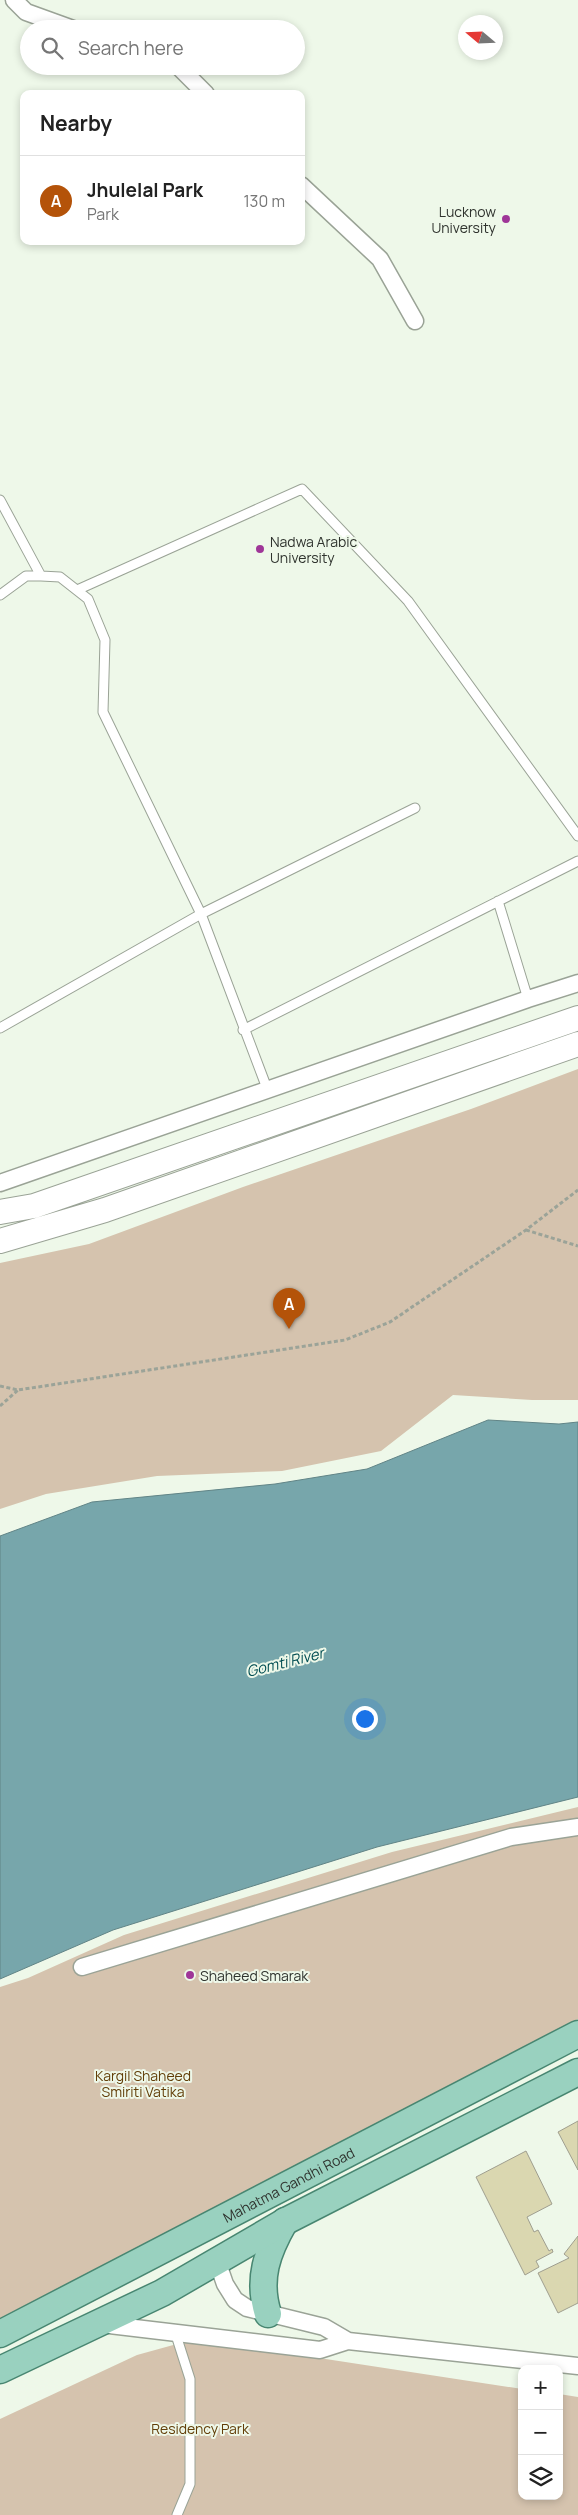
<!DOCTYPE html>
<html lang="en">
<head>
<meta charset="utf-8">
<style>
	:root { --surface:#fff; --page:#f6f6f6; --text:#222; --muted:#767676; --line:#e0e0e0; --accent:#b45309 }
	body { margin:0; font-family:Manrope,sans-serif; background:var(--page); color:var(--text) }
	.controls { position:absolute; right:15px; bottom:15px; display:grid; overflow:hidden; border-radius:10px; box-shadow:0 2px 8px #0003 }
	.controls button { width:45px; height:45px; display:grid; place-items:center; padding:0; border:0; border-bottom:1px solid var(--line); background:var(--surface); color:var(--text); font:25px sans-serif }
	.compass { position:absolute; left:458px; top:15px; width:45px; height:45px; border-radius:50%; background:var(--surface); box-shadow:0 2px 8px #0003; rotate:289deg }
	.you { position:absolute; left:364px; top:1718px; width:18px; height:18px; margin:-12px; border:4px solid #fff; border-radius:50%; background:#1a73e8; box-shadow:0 0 0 8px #1a73e833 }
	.badge { display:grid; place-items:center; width:32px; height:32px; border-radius:50%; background:var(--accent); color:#fff; font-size:16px; font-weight:700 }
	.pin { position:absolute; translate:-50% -41px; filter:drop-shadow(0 1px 2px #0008) }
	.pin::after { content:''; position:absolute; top:26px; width:18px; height:15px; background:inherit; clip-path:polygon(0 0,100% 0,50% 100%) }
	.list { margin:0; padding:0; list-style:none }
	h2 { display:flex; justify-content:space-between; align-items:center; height:65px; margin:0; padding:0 20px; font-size:21px }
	h2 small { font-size:16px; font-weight:400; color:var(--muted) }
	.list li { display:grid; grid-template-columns:32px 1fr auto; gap:15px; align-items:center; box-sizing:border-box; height:90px; padding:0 20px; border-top:1px solid var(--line) }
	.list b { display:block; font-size:19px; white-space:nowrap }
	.list p { margin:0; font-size:16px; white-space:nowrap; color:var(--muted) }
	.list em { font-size:16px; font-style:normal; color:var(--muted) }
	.icon { flex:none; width:28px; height:28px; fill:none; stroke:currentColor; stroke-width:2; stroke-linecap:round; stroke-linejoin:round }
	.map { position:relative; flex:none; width:578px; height:2515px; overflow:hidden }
	.search { position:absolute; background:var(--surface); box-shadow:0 2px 8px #0003; left:20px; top:20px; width:285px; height:55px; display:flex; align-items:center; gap:12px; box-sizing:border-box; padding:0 18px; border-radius:28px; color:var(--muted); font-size:19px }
	.panel { position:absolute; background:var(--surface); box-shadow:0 2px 8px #0003; left:20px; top:90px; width:285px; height:155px; border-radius:10px }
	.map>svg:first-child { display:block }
</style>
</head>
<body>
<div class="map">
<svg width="578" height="2515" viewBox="0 0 578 2515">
	<rect width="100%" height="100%" fill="#eef8e9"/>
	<path fill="#d5c3ae" d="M578 1069V1400H532L453 1395 381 1451 282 1471 157 1476 46 1494 0 1509V1263L89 1244 243 1187 471 1109Z
		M578 1807V2019L0 2320V1987L28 1978 124 1935 392 1852Z
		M195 2339 522 2389V2496H559V2394L578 2397V2515H0V2419L137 2355Z"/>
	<path fill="#77a6ab" stroke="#618486" d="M488 1420 559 1424 578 1422V1797L377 1847 113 1930 0 1979V1536L92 1502 275 1484 367 1469Z"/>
	<path fill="#dad7b0" stroke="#9f9e8f" d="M578 2121V2170L558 2132Z
		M526 2151 552 2204 527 2217 534 2232 538 2230 549 2251 552 2249 553 2252 536 2261 539 2267 525 2275 476 2177Z
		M578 2236V2303L558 2313 538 2273 569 2258 564 2254Z"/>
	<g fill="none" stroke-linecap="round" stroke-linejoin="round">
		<g stroke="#9aa396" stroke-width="11">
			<path id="lane" d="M0 500 41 576
				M77 590 302 489 408 601 578 836
				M0 595 26 576H41L60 577 88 599 105 640 103 712 201 914 268 1091
				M498 901 528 999
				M0 1028 201 914 415 808
				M243 1030 578 861
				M175 2332 190 2379V2484L177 2515"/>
		</g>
		<g stroke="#9aa396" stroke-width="19">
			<path id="street" d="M14 0 26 12 73 29
				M178 66 206 94
				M301 185 380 259 415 321
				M0 1183 528 999 578 983
				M82 1967 511 1837 578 1827
				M217 2261 225 2284 235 2300 247 2308 324 2327 348 2341 578 2366
				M101 2324 320 2350 348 2341"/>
		</g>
		<g stroke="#9aa396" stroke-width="26">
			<path id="secondary" d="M0 1212 34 1206 578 1018
				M0 1241 105 1210 578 1044"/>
		</g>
		<g stroke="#488671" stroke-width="29">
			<g id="primary">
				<path d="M268 2314C257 2279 267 2252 285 2221"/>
				<path id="s1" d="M0 2334 578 2034"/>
				<path d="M0 2370 162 2293 286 2221 578 2072"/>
			</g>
		</g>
		<path stroke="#9ba398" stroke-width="3" stroke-dasharray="4 2.5" stroke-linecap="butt" d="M526 1230 578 1246
			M0 1386 18 1390 345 1340 390 1322 526 1230 578 1190
			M0 1406 18 1390"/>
		<use href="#lane" stroke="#fff" stroke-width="9"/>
		<use href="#street" stroke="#fff" stroke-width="16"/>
		<use href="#secondary" stroke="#fff" stroke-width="24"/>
		<use href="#primary" stroke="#99d1bf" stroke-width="26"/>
	</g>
	<g fill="#9f3698" stroke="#eef8e9" stroke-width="2">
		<circle cx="506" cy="219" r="5"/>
		<circle cx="260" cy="549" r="5"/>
		<circle cx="190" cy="1975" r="5"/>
	</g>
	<g text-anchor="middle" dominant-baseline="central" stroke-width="4" stroke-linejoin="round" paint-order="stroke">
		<g font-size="14" fill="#2f332e" stroke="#eef8e9" text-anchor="start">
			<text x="496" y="211" text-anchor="end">Lucknow<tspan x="496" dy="16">University</tspan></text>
			<text x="270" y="541">Nadwa Arabic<tspan x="270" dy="16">University</tspan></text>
			<text x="200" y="1975">Shaheed Smarak</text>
		</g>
		<g font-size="14" fill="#623e08" stroke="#eef8e9">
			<text x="143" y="2075">Kargil Shaheed<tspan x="143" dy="16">Smiriti Vatika</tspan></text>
			<text x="200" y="2428">Residency Park</text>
		</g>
		<g font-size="14" fill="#2f332e" stroke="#eef8e9">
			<text stroke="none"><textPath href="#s1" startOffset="325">Mahatma Gandhi Road</textPath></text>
		</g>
		<g font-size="15" font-style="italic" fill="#024e53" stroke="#eef8e9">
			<text transform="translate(285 1662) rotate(-14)">Gomti River</text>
		</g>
	</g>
</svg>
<div class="controls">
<button>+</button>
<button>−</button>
<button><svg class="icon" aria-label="layers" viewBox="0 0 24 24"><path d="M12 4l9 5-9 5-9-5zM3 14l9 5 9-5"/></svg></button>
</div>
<svg class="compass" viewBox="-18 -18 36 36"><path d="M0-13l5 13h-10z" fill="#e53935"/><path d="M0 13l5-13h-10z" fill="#767676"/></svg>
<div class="you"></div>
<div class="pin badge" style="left:289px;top:1329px">A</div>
<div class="search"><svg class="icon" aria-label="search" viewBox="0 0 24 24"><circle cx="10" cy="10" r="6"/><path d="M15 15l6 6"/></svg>Search here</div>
<section class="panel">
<h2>Nearby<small></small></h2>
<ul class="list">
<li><span class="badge">A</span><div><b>Jhulelal Park</b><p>Park</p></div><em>130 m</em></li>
</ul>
</section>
</div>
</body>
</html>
